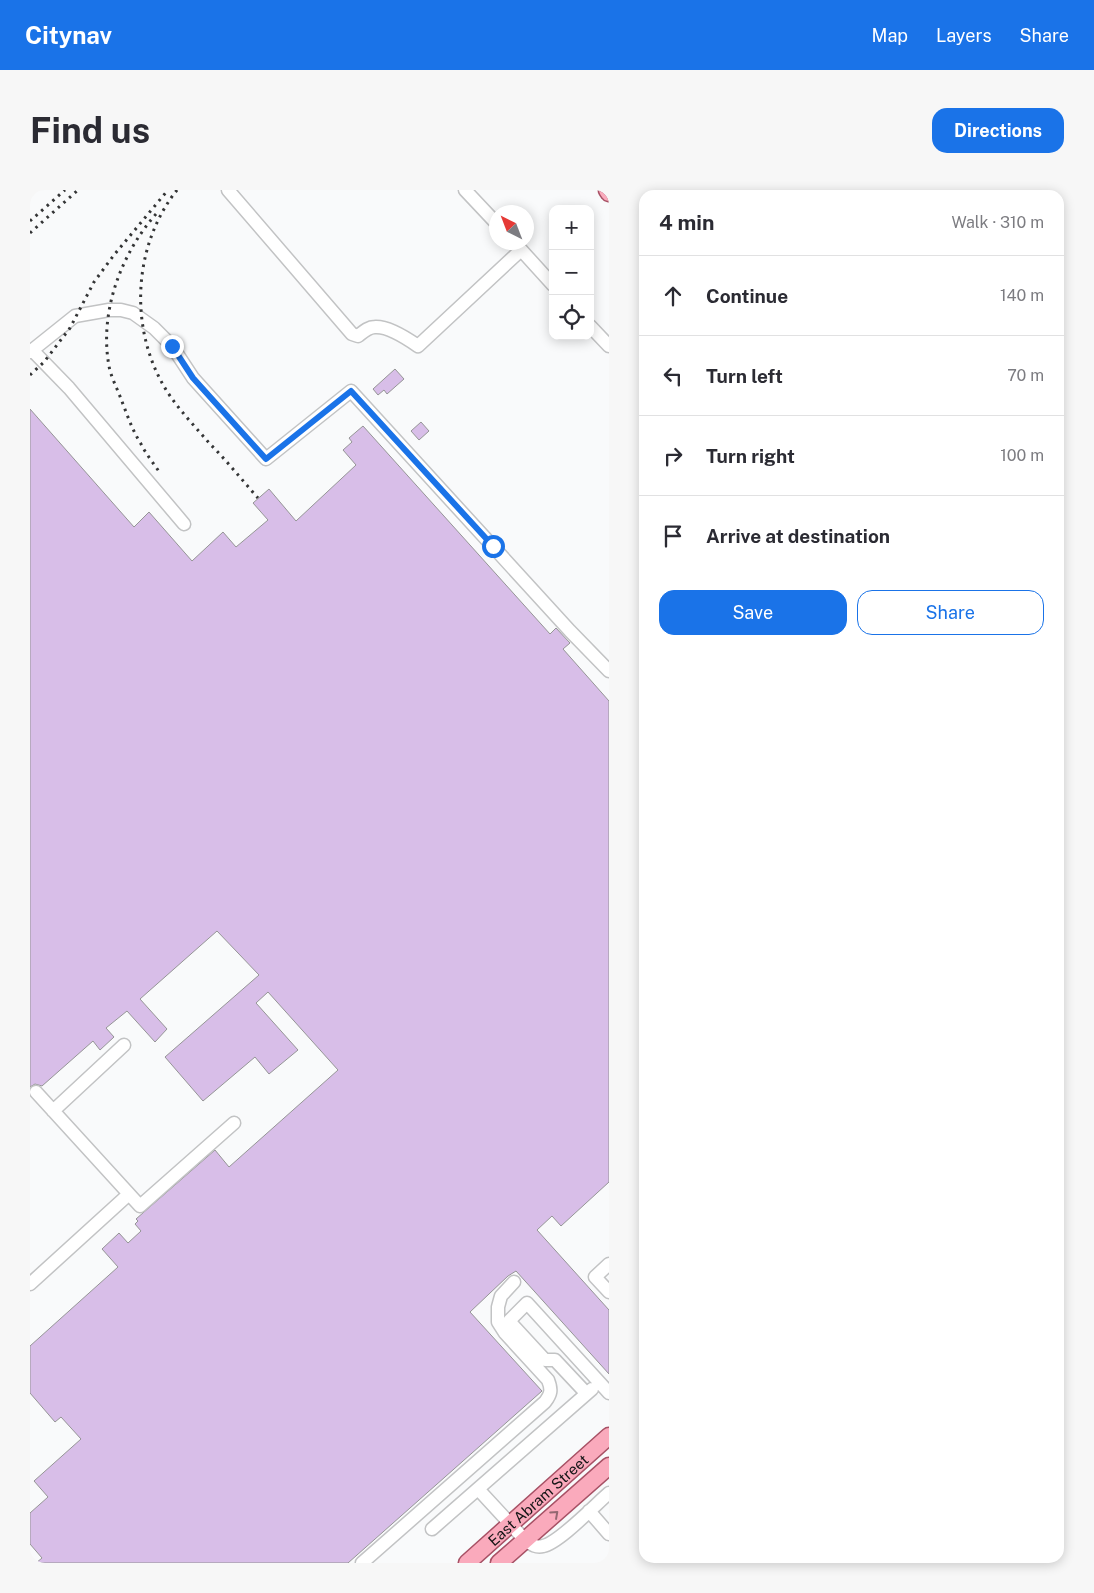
<!DOCTYPE html>
<html lang="en">
<head>
<meta charset="utf-8">
<style>
	:root { --surface:#fff; --page:#f7f7f7; --text:#2b2b33; --muted:#7c7c81; --line:#e1e1e2; --accent:#1a73e8 }
	body { margin:0; font-family:"Public Sans",sans-serif; background:var(--page); color:var(--text) }
	.controls { position:absolute; right:15px; top:15px; display:grid; overflow:hidden; border-radius:10px; box-shadow:0 2px 12px #0003 }
	.controls button { width:45px; height:45px; display:grid; place-items:center; padding:0; border:0; border-bottom:1px solid var(--line); background:var(--surface); color:var(--text); font:25px sans-serif }
	.compass { position:absolute; left:459px; top:15px; width:45px; height:45px; border-radius:50%; background:var(--surface); box-shadow:0 2px 12px #0003; rotate:318deg }
	.stop { position:absolute; width:15px; height:15px; margin:-11px; border:4px solid #1a73e8; border-radius:50%; background:#fff }
	.stop.end { background:#1a73e8; border-color:#fff; box-shadow:0 1px 5px #0008 }
	.list { margin:0; padding:0; list-style:none }
	h2 { display:flex; justify-content:space-between; align-items:center; height:65px; margin:0; padding:0 20px; font-size:21px }
	h2 small { font-size:16px; font-weight:400; color:var(--muted) }
	.list li { display:grid; grid-template-columns:32px 1fr auto; gap:15px; align-items:center; box-sizing:border-box; height:80px; padding:0 20px; border-top:1px solid var(--line) }
	.list b { display:block; font-size:19px; white-space:nowrap }
	.list em { font-size:16px; font-style:normal; color:var(--muted) }
	.actions { display:flex; gap:10px; padding:15px 20px }
	.actions a { flex:1; padding:11px 0; border:1px solid var(--accent); border-radius:15px; text-align:center; font-size:18px; color:var(--accent) }
	.actions .main { background:var(--accent); color:#fff }
	.icon { flex:none; width:28px; height:28px; fill:none; stroke:currentColor; stroke-width:2; stroke-linecap:round; stroke-linejoin:round }
	.map { position:relative; flex:none; width:579px; height:1373px; overflow:hidden; border-radius:15px }
	header { display:flex; align-items:center; gap:30px; box-sizing:border-box; height:70px; padding:0 25px; background:var(--accent); color:#fff }
	header strong { font-size:24px }
	nav { display:flex; gap:28px; margin-inline-start:auto; font-size:18px }
	.intro { display:flex; align-items:center; justify-content:space-between; box-sizing:border-box; height:120px; padding:0 30px }
	h1 { margin:0; font-size:35px }
	.button { padding:12px 22px; border-radius:15px; background:var(--accent); color:#fff; font-size:18px; font-weight:700 }
	main { display:flex; gap:30px; padding:0 30px }
	aside { flex:1; background:var(--surface); border-radius:15px; box-shadow:0 2px 12px #0003 }
	.map>svg:first-child { display:block }
</style>
</head>
<body>
<header>
<strong>Citynav</strong>
<nav><a>Map</a><a>Layers</a><a>Share</a></nav>
</header>
<div class="intro"><h1>Find us</h1><a class="button">Directions</a></div>
<main>
<div class="map">
<svg width="579" height="1373" viewBox="0 0 579 1373">
	<rect width="100%" height="100%" fill="#f9fafb"/>
	<path fill="#d8bee8" stroke="#959596" d="M365 179 374 189 357 204 354 200 348 205 343 199Z
		M0 219 104 337 119 322 162 371 193 342 206 357 238 330 223 313 239 299 266 331 326 275 313 260 322 252 319 248 333 236 520 444 526 438 540 453 533 459 579 511V992L531 1036 522 1026 507 1040 579 1120V1184L486 1081 478 1086 440 1122 512 1201 318 1373H6L12 1368 0 1354V1323L18 1307 4 1291 51 1249 31 1227 25 1232 0 1203V1156L88 1077 72 1059 89 1043 98 1053 111 1041 105 1034 108 1031 106 1029 185 960 199 977 308 880 238 802 226 813 268 860 239 884 225 867 173 911 135 867 229 785 187 741 110 809 137 839 125 852 97 821 76 838 84 847 70 860 63 851 12 896 5 894 0 897Z
		M391 232 399 241 389 250 381 241Z"/>
	<g fill="none" stroke-linecap="round" stroke-linejoin="round">
		<g stroke="#c2c3c4" stroke-width="15">
			<path id="minor" d="M198 0 322 144 328 146C333 142 338 137 345 137 358 136 378 149 388 156L491 60
				M435 0 467 34
				M484 52 523 95
				M560 136 579 156
				M2 160 39 198 154 334
				M0 162 45 126 79 120H91L103 123 124 138 142 156 163 188 236 269 321 201 540 441 579 481
				M6 902 110 1016 204 933
				M23 921 94 855
				M579 1074 565 1087 579 1102
				M0 1094 99 1004
				M556 1203 525 1170H515L479 1131 497 1113 579 1203
				M448 1299 495 1350C501 1354 506 1358 513 1356 529 1353 565 1315 579 1303
				M559 1321 579 1344
				M402 1339 562 1199
				M332 1373 515 1212C521 1204 522 1200 518 1190L475 1143 468 1132V1117L471 1106 484 1092"/>
		</g>
		<g stroke="#a75165" stroke-width="19">
			<g id="major">
				<path d="M577 0 579 3"/>
				<path id="s1" d="M437 1373 579 1246"/>
				<path d="M469 1373 579 1276"/>
			</g>
		</g>
		<use href="#minor" stroke="#fff" stroke-width="12"/>
		<use href="#major" stroke="#faaabc" stroke-width="16"/>
		<path stroke="#343536" stroke-width="3" stroke-dasharray="2.5 5" stroke-linecap="butt" d="M147 0C105 53 99 131 131 191 143 214 163 234 180 254 197 271 212 290 228 308
			M126 24C91 64 69 122 79 176 81 187 87 198 91 209 97 224 102 240 111 254 116 264 124 274 130 283
			M0 31 35 0
			M0 43 48 0
			M0 185 14 172 40 138 64 92 84 65 138 0"/>
	</g>
	<defs><path id="oneway-chevron" d="M-2-3.5L2.5 0L-2 3.5" fill="none" stroke-width="1.6" stroke-linecap="round" stroke-linejoin="round" transform="scale(1.25)"/></defs>
	<use stroke="#936771" href="#oneway-chevron" transform="translate(525 1324) rotate(-42)"/>
	<g fill="none" stroke-linecap="round" stroke-linejoin="round">
		<path stroke="#1a73e8" stroke-width="6" d="M142 156 163 188 236 269 321 201 463 356"/>
	</g>
	<g text-anchor="middle" dominant-baseline="central" stroke-width="4" stroke-linejoin="round" paint-order="stroke">
		<g font-size="15" fill="#151516" stroke="#fff">
			<text stroke="none"><textPath href="#s1" startOffset="95">East Abram Street</textPath></text>
		</g>
	</g>
</svg>
<div class="controls">
<button>+</button>
<button>−</button>
<button><svg class="icon" aria-label="locate" viewBox="0 0 24 24"><circle cx="12" cy="12" r="6"/><path d="M12 2v4M12 18v4M2 12h4M18 12h4"/></svg></button>
</div>
<svg class="compass" viewBox="-18 -18 36 36"><path d="M0-13l5 13h-10z" fill="#e53935"/><path d="M0 13l5-13h-10z" fill="#7c7c81"/></svg>
<div class="stop" style="left:463px;top:356px"></div>
<div class="stop end" style="left:142px;top:156px"></div>
</div>
<aside>
<h2>4 min<small>Walk · 310 m</small></h2>
<ul class="list">
<li><svg class="icon" aria-label="ahead" viewBox="0 0 24 24"><path d="M12 20V5M6 11l6-6 6 6"/></svg><div><b>Continue</b></div><em>140 m</em></li>
<li><svg class="icon" aria-label="left" viewBox="0 0 24 24"><path d="M17 20v-9H6M10 6l-5 5 5 5"/></svg><div><b>Turn left</b></div><em>70 m</em></li>
<li><svg class="icon" aria-label="right" viewBox="0 0 24 24"><path d="M7 20v-9h11M14 6l5 5-5 5"/></svg><div><b>Turn right</b></div><em>100 m</em></li>
<li><svg class="icon" aria-label="arrive" viewBox="0 0 24 24"><path d="M6 21V4h12l-3 4 3 4H6"/></svg><div><b>Arrive at destination</b></div></li>
</ul>
<div class="actions"><a class="main">Save</a><a>Share</a></div>
</aside>
</main>
</body>
</html>
